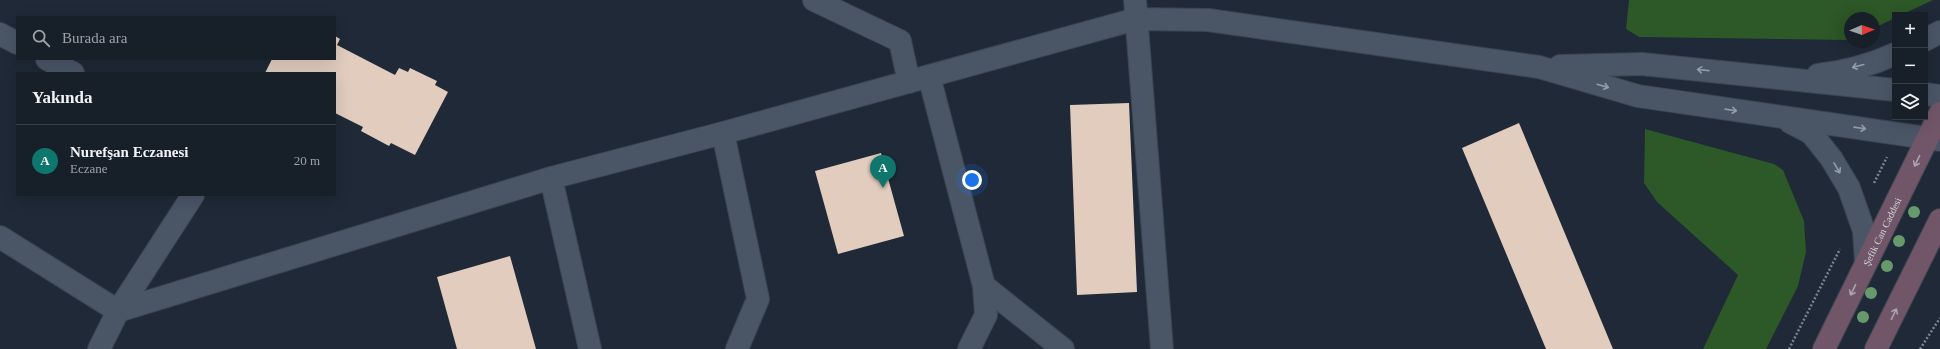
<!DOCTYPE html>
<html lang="tr">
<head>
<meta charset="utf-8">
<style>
	:root { --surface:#171f29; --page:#202731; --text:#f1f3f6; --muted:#9ea2a8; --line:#363d46; --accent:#0f766e }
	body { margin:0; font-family:Georgia,serif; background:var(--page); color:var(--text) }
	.controls { position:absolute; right:12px; top:12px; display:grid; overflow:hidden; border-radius:0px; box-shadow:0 4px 16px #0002 }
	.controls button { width:36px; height:36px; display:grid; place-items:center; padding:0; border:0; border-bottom:1px solid var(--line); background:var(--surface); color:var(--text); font:20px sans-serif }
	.compass { position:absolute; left:1844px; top:12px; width:36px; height:36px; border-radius:50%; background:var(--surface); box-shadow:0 4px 16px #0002; rotate:88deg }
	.you { position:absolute; left:972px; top:180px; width:14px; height:14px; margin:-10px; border:3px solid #fff; border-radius:50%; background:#1a73e8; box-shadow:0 0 0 6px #1a73e833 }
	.badge { display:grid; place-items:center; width:26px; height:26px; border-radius:50%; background:var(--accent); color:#fff; font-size:13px; font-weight:700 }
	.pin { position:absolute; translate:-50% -33px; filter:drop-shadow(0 1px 2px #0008) }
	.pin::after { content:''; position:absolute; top:21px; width:14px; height:12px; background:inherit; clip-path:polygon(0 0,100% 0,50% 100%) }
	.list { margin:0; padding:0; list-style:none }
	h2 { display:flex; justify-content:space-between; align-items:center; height:52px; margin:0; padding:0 16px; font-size:17px }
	h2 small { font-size:13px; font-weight:400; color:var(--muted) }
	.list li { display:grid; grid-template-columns:26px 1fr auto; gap:12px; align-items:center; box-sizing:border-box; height:72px; padding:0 16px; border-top:1px solid var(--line) }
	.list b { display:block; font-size:15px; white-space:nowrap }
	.list p { margin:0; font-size:13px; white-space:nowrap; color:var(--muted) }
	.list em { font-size:13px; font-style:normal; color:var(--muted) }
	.icon { flex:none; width:22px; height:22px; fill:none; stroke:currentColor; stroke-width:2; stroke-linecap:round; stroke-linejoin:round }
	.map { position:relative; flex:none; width:1940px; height:349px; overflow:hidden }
	.search { position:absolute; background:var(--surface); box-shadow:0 4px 16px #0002; left:16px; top:16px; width:320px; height:44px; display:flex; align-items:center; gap:10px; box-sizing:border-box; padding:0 14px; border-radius:0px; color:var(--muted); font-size:15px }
	.panel { position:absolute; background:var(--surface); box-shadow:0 4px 16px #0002; left:16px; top:72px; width:320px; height:124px; border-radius:0px }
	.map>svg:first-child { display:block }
</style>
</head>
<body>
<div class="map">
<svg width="1940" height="349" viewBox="0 0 1940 349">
	<rect width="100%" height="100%" fill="#1f2937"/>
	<path fill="#2d5827" d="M1629 0H1933L1901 15H1895V18L1874 28V18H1850V40L1639 37 1626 29Z
		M1645 129 1774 164 1783 170 1804 221 1806 252 1798 286 1766 349H1703L1738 275 1657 202 1644 183Z"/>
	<path fill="#e1ccbe" d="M335 36 340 39 337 45 395 75 399 68 408 72 410 68 437 81 435 85 448 92 415 155 391 143 389 146 361 131 363 127 335 113V73H265L272 59H335Z
		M1129 103 1137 292 1077 295 1070 105Z
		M1519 123 1613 349H1546L1462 148Z
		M881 153 904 236 838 254 815 171Z
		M510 256 536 349H457L437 277Z"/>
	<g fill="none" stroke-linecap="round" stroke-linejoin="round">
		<g stroke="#3c4450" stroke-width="24">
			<path id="minor" d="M814 0 900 41 909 82
				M0 34 17 43
				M47 59 73 73
				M929 76 984 286 986 315 969 349
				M723 133 758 299 737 349
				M551 178 590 349
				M0 237 118 311 551 178 723 133 1136 19
				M984 286 1063 349
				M99 349 118 311 193 195"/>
		</g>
		<g stroke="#3c4450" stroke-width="24">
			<path id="tertiary" d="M1135 0 1162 349
				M1136 19 1208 20 1539 67 1638 96 1940 140
				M1925 40 1940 32
				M1560 66 1642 64 1895 90
				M1818 75C1844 72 1871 65 1895 54
				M1925 94 1940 96
				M1790 122 1811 133 1831 158 1849 188 1864 231 1866 263"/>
		</g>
		<g stroke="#3c4450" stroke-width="24">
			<g id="secondary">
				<path id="s1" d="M1824 349 1940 113"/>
				<path d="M1876 349 1940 220"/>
			</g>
		</g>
		<path stroke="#7d8590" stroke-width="2.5" stroke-dasharray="2 2" stroke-linecap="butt" d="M1874 183 1887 157
			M1789 349 1840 249
			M1920 349 1940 318"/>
		<use href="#minor" stroke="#4a5566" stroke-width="22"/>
		<use href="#tertiary" stroke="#4a5566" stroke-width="22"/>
		<use href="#secondary" stroke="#715669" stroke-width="22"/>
	</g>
	<g fill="#66996b">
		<circle cx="1914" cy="212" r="6"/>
		<circle cx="1899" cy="241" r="6"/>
		<circle cx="1887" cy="266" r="6"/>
		<circle cx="1871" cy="293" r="6"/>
		<circle cx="1863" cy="317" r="6"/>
	</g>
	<defs><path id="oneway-shaft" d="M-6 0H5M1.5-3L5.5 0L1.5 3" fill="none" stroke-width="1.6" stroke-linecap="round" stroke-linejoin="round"/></defs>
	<g stroke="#949ca9">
		<use href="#oneway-shaft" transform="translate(1858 66) rotate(165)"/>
		<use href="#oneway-shaft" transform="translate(1703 70) rotate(-174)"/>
		<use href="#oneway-shaft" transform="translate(1603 86) rotate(16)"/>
		<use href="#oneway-shaft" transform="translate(1731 110) rotate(8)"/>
		<use href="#oneway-shaft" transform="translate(1860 128) rotate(8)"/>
		<use href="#oneway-shaft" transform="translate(1837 168) rotate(59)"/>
	</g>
	<g stroke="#aaa3b0">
		<use href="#oneway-shaft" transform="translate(1917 161) rotate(116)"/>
		<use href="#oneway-shaft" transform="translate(1853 290) rotate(116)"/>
		<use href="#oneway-shaft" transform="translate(1894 314) rotate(-64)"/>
	</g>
	<g text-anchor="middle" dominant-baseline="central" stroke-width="4" stroke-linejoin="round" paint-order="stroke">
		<g font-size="10" fill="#d0d6e0" stroke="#1f2937">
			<text stroke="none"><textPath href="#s1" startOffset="131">Şefik Can Caddesi</textPath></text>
		</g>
	</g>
</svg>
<div class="controls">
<button>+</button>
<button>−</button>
<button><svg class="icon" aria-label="layers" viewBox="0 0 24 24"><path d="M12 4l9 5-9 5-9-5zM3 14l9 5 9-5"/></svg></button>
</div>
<svg class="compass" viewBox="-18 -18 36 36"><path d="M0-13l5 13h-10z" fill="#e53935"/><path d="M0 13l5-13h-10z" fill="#9ea2a8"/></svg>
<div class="you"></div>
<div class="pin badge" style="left:883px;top:188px">A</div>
<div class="search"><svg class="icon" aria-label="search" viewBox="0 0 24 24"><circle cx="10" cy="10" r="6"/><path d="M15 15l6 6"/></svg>Burada ara</div>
<section class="panel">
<h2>Yakında<small></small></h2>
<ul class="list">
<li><span class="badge">A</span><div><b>Nurefşan Eczanesi</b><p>Eczane</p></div><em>20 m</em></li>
</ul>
</section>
</div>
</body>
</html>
